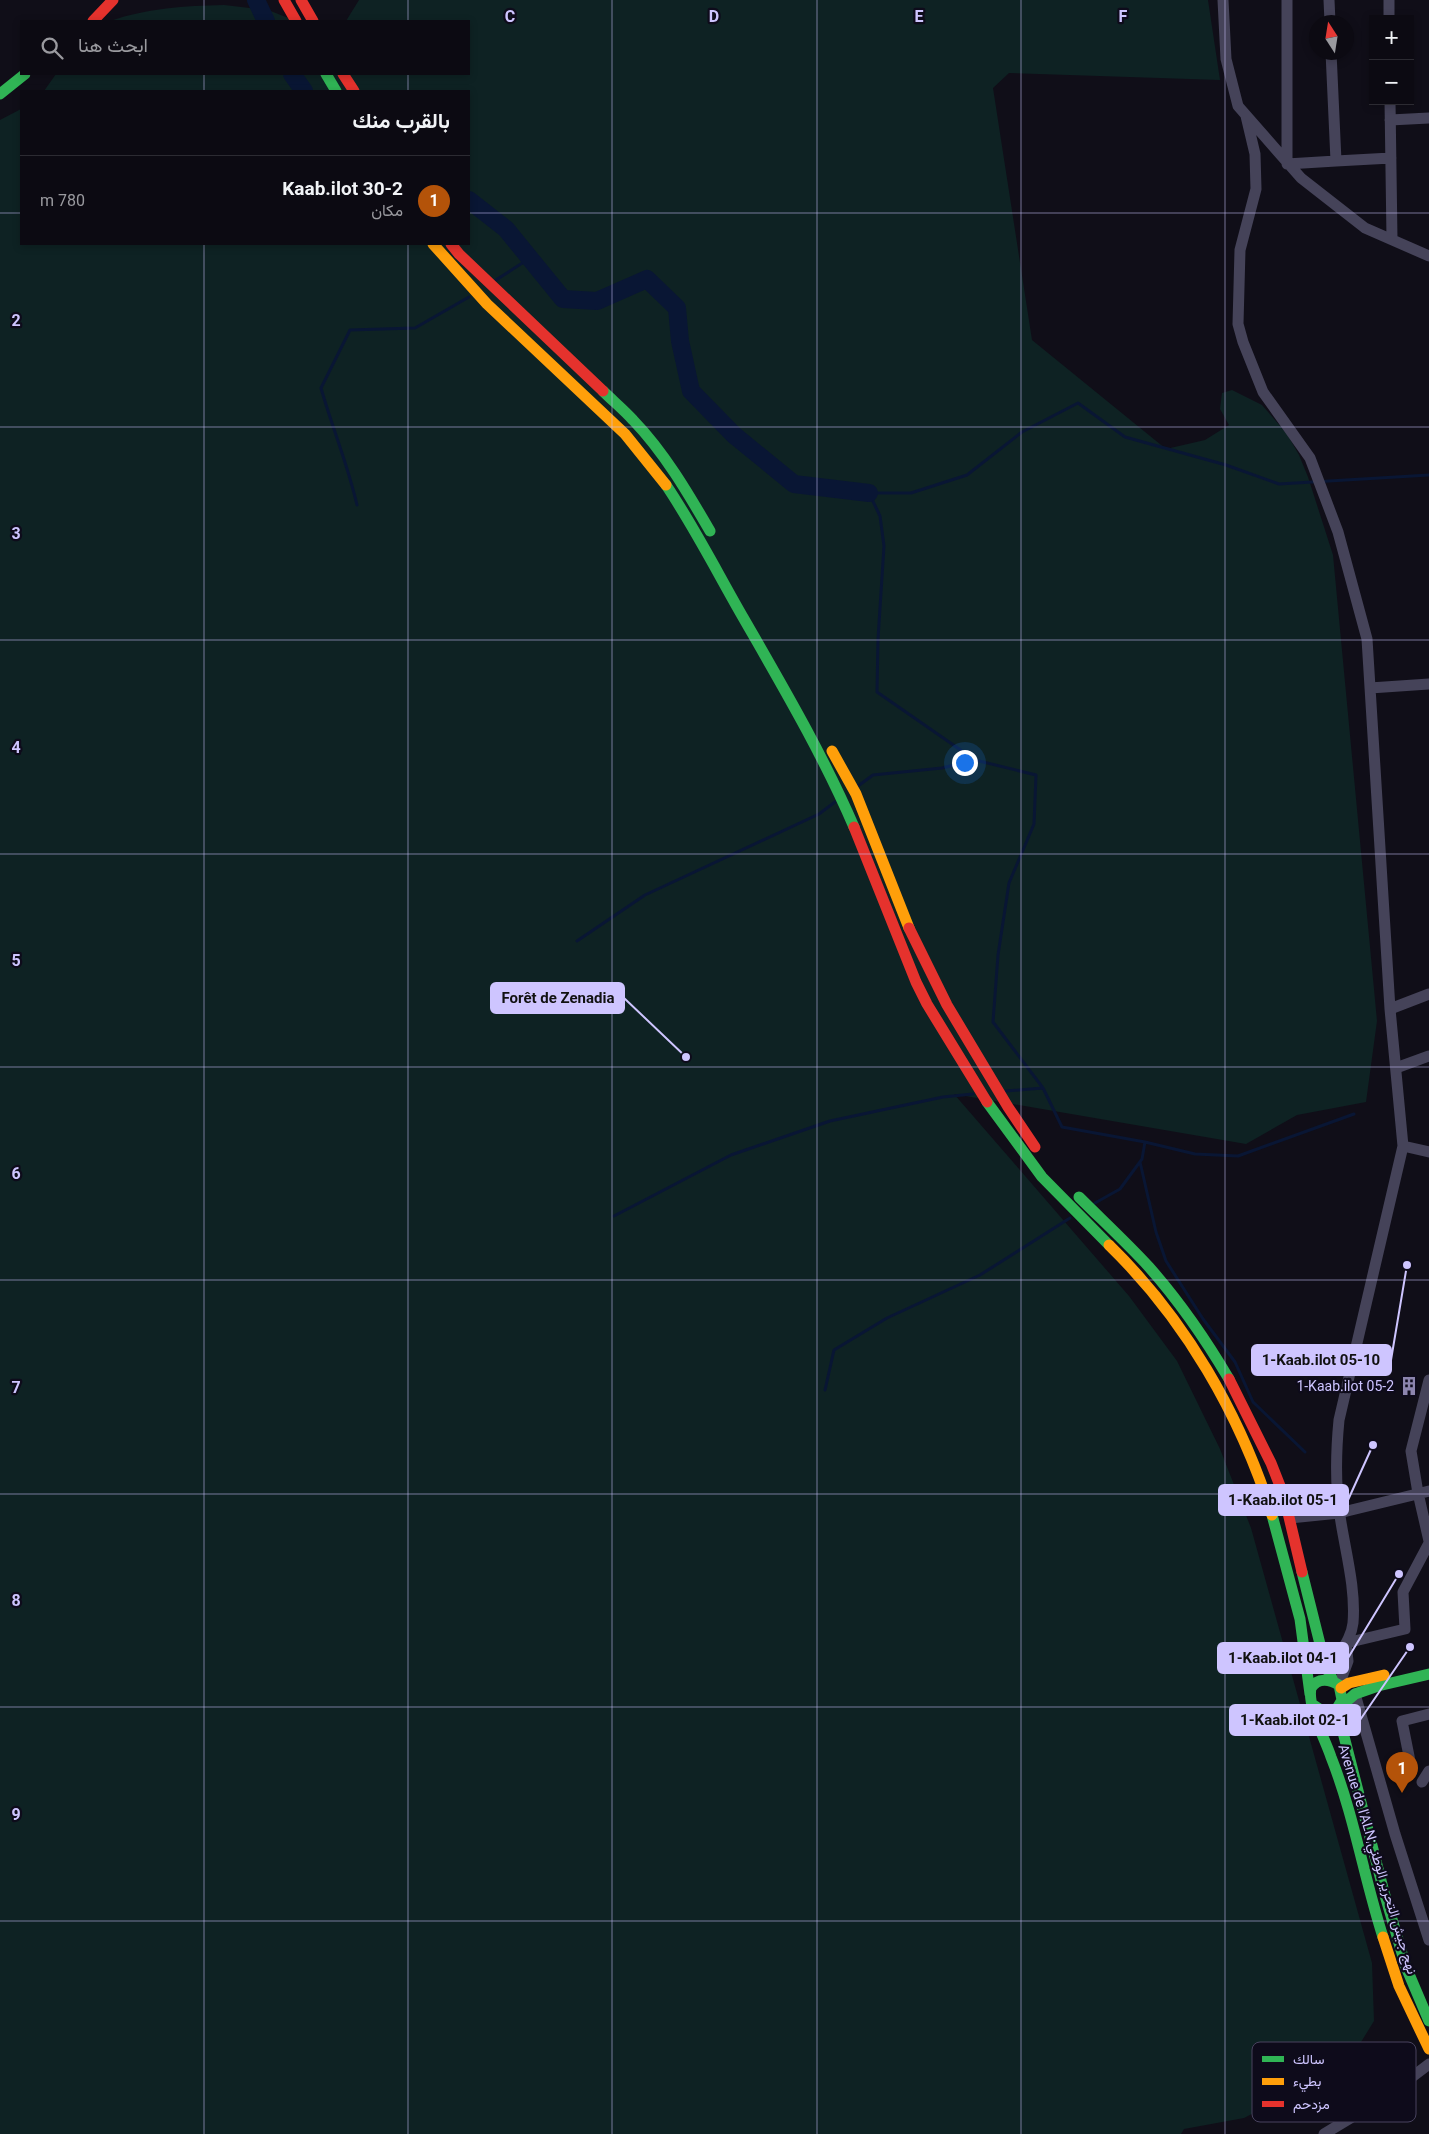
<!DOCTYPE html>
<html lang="ar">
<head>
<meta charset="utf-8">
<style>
	:root { --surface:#0c0a12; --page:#15131b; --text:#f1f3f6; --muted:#9a9a9f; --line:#2c2b32; --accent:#b45309 }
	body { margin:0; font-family:Roboto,Vazirmatn,sans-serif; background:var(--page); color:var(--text); direction:rtl }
	.controls { position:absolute; right:15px; top:15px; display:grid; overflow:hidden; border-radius:0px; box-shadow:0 2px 8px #0003 }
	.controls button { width:45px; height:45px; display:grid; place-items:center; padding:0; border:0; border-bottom:1px solid var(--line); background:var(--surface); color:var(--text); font:25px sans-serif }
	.compass { position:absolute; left:1309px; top:15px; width:45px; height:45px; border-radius:50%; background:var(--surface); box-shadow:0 2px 8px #0003; rotate:348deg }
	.you { position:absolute; left:964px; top:762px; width:18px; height:18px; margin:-12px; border:4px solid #fff; border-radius:50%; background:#1a73e8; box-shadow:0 0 0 8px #1a73e833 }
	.badge { display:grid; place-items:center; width:32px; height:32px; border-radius:50%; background:var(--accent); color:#fff; font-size:16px; font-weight:700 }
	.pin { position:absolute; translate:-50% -41px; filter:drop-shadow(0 1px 2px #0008) }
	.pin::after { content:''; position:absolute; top:26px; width:18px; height:15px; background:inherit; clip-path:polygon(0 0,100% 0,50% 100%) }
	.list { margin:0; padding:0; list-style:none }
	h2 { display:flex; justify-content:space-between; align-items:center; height:65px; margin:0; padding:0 20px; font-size:21px }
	h2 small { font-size:16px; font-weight:400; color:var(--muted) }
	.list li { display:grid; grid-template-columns:32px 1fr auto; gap:15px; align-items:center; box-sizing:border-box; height:90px; padding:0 20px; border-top:1px solid var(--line) }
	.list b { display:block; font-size:19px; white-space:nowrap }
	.list p { margin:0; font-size:16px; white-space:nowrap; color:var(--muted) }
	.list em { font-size:16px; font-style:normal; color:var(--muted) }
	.icon { flex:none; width:28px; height:28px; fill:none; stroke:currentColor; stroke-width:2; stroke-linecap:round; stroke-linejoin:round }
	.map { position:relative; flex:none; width:1429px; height:2134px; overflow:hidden; direction:ltr }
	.search { position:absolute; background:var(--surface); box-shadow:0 2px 8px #0003; left:20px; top:20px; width:450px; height:55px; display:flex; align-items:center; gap:12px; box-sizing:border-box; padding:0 18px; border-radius:0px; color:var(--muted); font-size:19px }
	.panel { position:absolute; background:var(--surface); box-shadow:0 2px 8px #0003; left:20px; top:90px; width:450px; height:155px; border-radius:0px; direction:rtl }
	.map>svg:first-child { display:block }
</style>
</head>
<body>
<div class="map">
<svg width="1429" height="2134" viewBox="0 0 1429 2134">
	<rect width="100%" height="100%" fill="#100e18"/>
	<path fill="#0e2223" d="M359 0H1208L1220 80 1009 73 993 88 1032 340 1166 449 1205 440 1229 425 1220 409 1222 393 1232 390 1262 405 1287 434 1299 455 1308 477 1333 555 1377 1021 1366 1102 1297 1115 1246 1144 954 1094 1129 1296 1177 1361 1220 1449 1251 1528 1372 1963 1374 2021 1350 2060 1318 2087 1281 2099 1244 2118 1184 2129 1181 2134H0V120L21 109V244H469V91H44L56 74H469V21H346Z
		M224 5 268 10 296 21H110C149 8 183 6 224 5Z"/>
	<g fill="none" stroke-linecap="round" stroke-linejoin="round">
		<path stroke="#091634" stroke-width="3" d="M496 280 530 258
			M357 505C348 465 332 427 321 388L350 330 415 328 469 297
			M858 786 873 775 942 768 975 760
			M577 941 645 895 819 814 835 802
			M1006 1091 1043 1088
			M1354 1114 1238 1156 1195 1154 1145 1142 1062 1127 1043 1088 993 1022 998 955 1009 883 1034 824 1036 775 975 760 877 692 878 639 884 546 880 516 869 493H911L967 475 1022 432 1078 403 1125 437 1226 465 1279 484 1429 475
			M1140 1162 1156 1232 1166 1261 1203 1319 1235 1362 1253 1402 1305 1452
			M1095 1203 1120 1189 1142 1159 1145 1142
			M614 1216 731 1155 830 1121 943 1097 973 1094
			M825 1390 834 1350 887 1318 980 1275 1070 1218"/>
		<path stroke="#091634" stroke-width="18" d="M256 0 266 21
			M292 74 304 91
			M469 200 506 229 563 299 597 301 647 279 677 308 680 341 691 391 734 435 794 484 869 493"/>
		<path stroke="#454359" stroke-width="11" d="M1223 0 1226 59 1238 106 1301 178 1365 228 1429 256
			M1287 0V164L1336 161
			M1329 0 1330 22
			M1389 0V19
			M1331 52 1336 161 1391 158
			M1390 101 1392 239
			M1246 116 1255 154 1256 189 1240 250 1238 324 1243 342 1263 392 1310 458 1338 532 1367 639 1390 1009 1403 1146 1339 1420C1336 1451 1335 1484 1340 1516 1345 1550 1356 1588 1353 1623 1351 1643 1334 1657 1329 1675
			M1390 120 1429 118
			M1370 688 1429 684
			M1390 1009 1429 994
			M1396 1068 1429 1056
			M1403 1146 1429 1152
			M1429 1380 1411 1451 1418 1493 1429 1541
			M1290 1518 1339 1513 1429 1491
			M1346 1643 1405 1629 1403 1592 1429 1543
			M1339 1685 1348 1661 1346 1643
			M1355 1694 1395 1834 1429 1940
			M1411 1766 1402 1721 1429 1714
			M1422 1782 1429 1771
			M1324 2134 1387 2096 1429 2064"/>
		<path stroke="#30b455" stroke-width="11" d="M326 74 336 91
			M0 94 25 74
			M603 391C613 401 624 410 633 420 664 452 688 493 710 531
			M666 485C695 528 718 574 744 619 783 687 823 755 854 827
			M987 1102 1042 1177 1109 1245
			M1079 1197C1102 1220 1127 1243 1149 1267 1180 1302 1206 1340 1229 1379
			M1272 1515 1300 1619 1310 1694
			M1302 1572 1323 1656 1333 1681
			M1312 1704 1324 1712 1336 1710 1342 1700 1339 1685C1329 1679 1318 1677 1311 1688 1307 1706 1325 1739 1331 1757 1354 1815 1364 1878 1383 1937
			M1341 1706 1355 1694 1378 1686 1429 1674
			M1337 1709 1384 1892 1406 1967 1429 2021"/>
		<path stroke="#ff9f0a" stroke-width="11" d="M433 244 487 304 625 434 666 485
			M832 751 856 794 909 928
			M1109 1245C1185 1319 1240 1414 1272 1515
			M1341 1688 1349 1683 1384 1675
			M1383 1937 1399 1986 1429 2049"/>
		<path stroke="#e5322d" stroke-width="11" d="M284 0 296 21
			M301 0 313 21
			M93 21 113 0
			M343 74 354 91
			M451 244 459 254 603 391
			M854 827 916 982 927 1004 987 1102
			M909 928 947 1005 1008 1107 1035 1147
			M1229 1379 1271 1463 1284 1496 1302 1572"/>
	</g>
	<path fill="none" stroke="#cec5ff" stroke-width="1" stroke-opacity="0.55" d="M204 0V21M408 0V21M612 0V2134M817 0V2134M1021 0V2134M1225 0V2134M204 74V91M408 74V91M0 213H21M469 213H1429M204 244V2134M408 244V2134M0 427H1429M0 640H1429M0 854H1429M0 1067H1429M0 1280H1429M0 1494H1429M0 1707H1429M0 1921H1429"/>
	<defs>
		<g id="building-bare" transform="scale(1.5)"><path d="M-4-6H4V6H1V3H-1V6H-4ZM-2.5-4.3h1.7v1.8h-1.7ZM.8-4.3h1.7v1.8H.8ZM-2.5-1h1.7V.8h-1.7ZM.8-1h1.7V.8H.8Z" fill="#8c85ae" stroke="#0e0b1b" stroke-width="2.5" paint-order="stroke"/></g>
	</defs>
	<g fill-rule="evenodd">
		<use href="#building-bare" x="1409" y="1386"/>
	</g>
	<g text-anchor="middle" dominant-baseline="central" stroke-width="4.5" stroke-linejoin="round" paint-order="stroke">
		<g font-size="14" fill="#cec5ff" stroke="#0e0b1b" text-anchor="end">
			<text x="1394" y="1386">1-Kaab.ilot 05-2</text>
		</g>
		<g font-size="14" fill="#cec5ff" stroke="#0e0b1b">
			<text transform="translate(1378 1859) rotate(73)">Avenue de l'ALN;نهج جيش التحرير الوطني</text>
		</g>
	</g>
	<rect x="1252" y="2042" width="164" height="80" rx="8" fill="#0e0b1b" stroke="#48435f" stroke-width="1"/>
	<rect x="1262" y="2056" width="22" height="6" fill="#30b455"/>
	<rect x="1262" y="2078" width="22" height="7" fill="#ff9f0a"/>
	<rect x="1262" y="2101" width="22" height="6" fill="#e5322d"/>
	<g font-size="14" fill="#cec5ff">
		<text x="1293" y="2064">سالك</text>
		<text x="1293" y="2086">بطيء</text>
		<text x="1293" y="2109">مزدحم</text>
	</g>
	<g font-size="16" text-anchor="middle" font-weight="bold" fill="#cec5ff" stroke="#0e0b1b" stroke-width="4.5" stroke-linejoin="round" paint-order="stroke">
		<text x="510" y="22">C</text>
		<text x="714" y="22">D</text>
		<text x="919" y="22">E</text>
		<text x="1123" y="22">F</text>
		<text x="16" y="326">2</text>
		<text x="16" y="539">3</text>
		<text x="16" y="753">4</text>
		<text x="16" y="966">5</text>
		<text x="16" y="1179">6</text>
		<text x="16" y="1393">7</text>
		<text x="16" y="1606">8</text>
		<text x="16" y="1820">9</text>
	</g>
	<path fill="none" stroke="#cec5ff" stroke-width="2" d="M686 1057L624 998M1407 1265L1391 1360M1373 1445L1348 1500M1399 1574L1348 1658M1410 1647L1360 1720"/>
	<g fill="#cec5ff" stroke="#0e0b1b" stroke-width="2">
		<circle cx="686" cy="1057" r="5"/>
		<circle cx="1407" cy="1265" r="5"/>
		<circle cx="1373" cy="1445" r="5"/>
		<circle cx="1399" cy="1574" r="5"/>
		<circle cx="1410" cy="1647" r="5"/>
	</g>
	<g fill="#cec5ff" stroke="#cec5ff" stroke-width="2">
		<rect x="491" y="983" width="133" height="30" rx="5"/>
		<rect x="1252" y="1345" width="139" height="30" rx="5"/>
		<rect x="1219" y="1485" width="129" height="30" rx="5"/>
		<rect x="1218" y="1643" width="130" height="30" rx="5"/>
		<rect x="1230" y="1705" width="130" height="30" rx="5"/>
	</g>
	<g font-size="15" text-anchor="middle" font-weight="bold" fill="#111">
		<text x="558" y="1003">Forêt de Zenadia</text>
		<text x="1321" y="1365">1-Kaab.ilot 05-10</text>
		<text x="1283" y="1505">1-Kaab.ilot 05-1</text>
		<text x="1283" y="1663">1-Kaab.ilot 04-1</text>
		<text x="1295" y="1725">1-Kaab.ilot 02-1</text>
	</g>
</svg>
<div class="controls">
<button>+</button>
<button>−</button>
</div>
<svg class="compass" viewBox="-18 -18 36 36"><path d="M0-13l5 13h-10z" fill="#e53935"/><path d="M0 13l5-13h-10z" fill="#9a9a9f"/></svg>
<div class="you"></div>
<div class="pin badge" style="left:1402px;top:1793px">1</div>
<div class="search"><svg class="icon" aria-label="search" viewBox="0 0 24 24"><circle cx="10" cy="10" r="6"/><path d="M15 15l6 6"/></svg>ابحث هنا</div>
<section class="panel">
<h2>بالقرب منك<small></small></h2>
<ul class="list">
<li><span class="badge">1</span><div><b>Kaab.ilot 30-2</b><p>مكان</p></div><em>780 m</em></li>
</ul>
</section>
</div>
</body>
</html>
